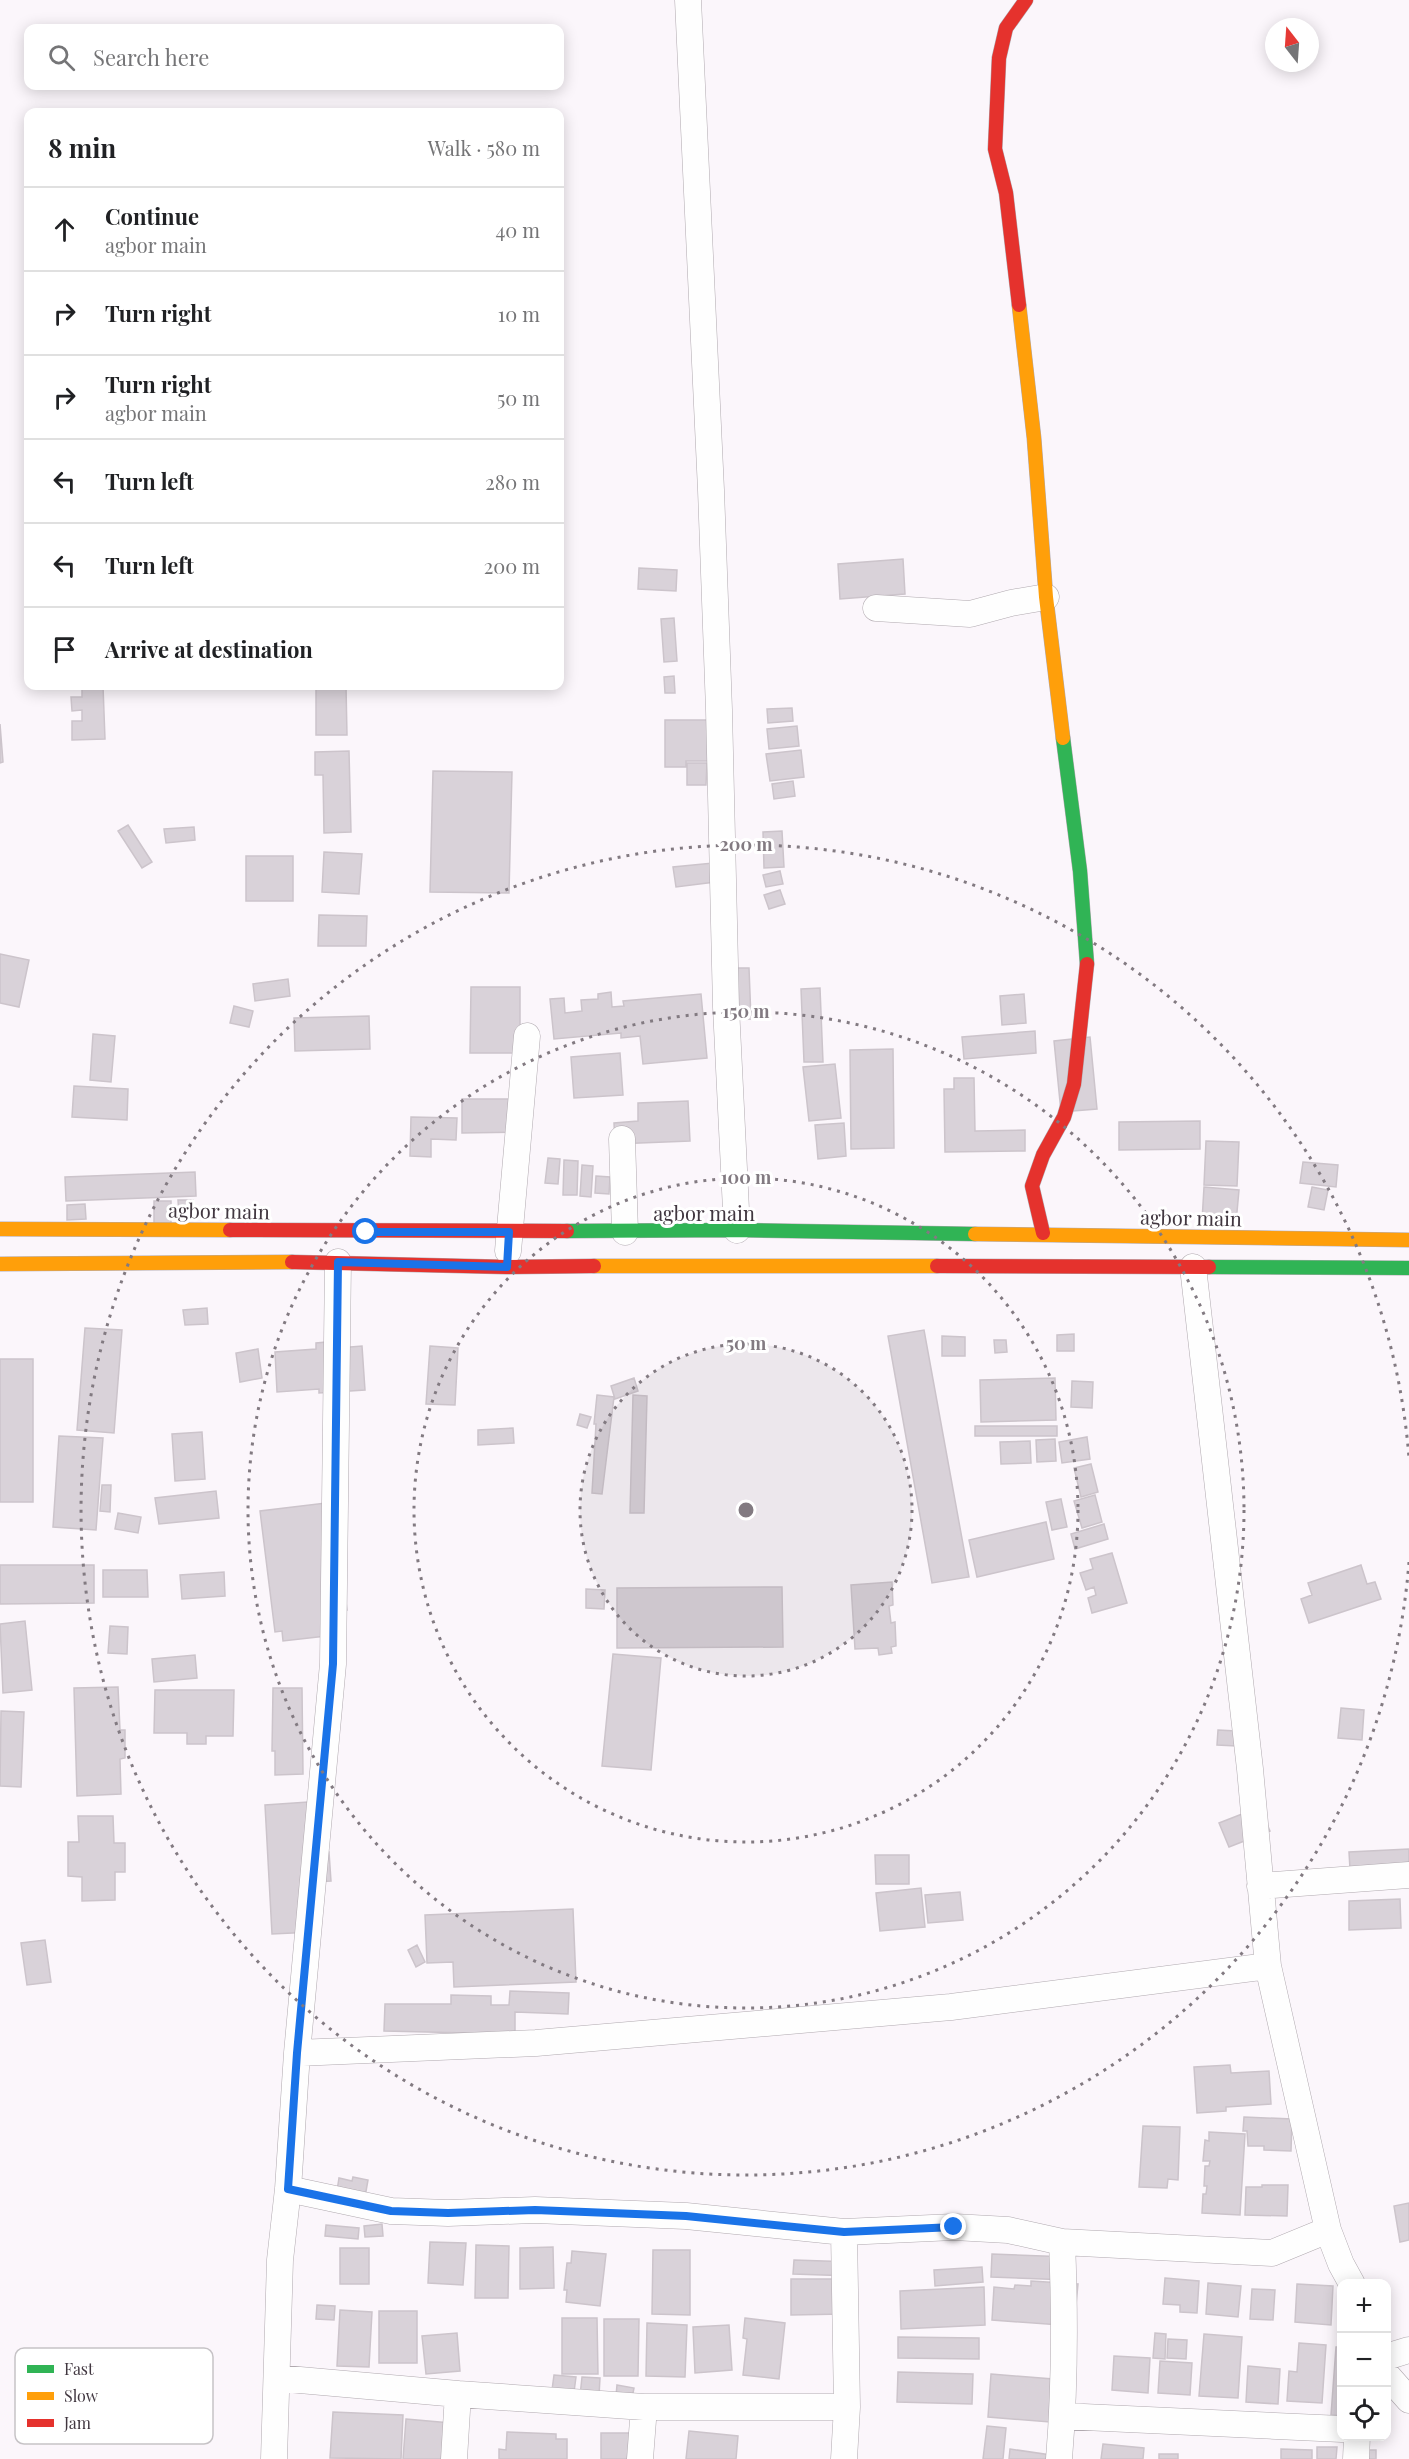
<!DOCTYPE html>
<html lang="en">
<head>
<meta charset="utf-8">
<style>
	:root { --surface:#fff; --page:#f2f2f2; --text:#202124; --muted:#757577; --line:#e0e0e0 }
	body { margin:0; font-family:"Playfair Display",serif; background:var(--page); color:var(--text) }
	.controls { position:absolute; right:18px; bottom:18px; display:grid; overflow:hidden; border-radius:12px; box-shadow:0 3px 15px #0003 }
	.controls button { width:54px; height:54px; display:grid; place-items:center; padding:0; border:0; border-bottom:2px solid var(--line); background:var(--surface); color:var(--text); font:30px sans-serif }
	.compass { position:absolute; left:1265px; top:18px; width:54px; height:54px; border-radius:50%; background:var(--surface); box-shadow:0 3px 15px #0003; rotate:343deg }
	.stop { position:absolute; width:18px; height:18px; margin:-14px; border:4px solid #1a73e8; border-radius:50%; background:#fff }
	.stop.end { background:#1a73e8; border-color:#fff; box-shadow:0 2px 6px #0008 }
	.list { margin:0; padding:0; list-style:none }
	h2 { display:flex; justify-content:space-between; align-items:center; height:78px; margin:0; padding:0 24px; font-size:26px }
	h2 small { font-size:20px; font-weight:400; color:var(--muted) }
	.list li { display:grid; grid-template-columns:39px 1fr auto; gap:18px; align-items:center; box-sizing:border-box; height:84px; padding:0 24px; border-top:2px solid var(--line) }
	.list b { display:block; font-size:22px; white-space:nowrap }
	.list p { margin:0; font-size:20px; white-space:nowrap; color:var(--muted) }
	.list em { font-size:20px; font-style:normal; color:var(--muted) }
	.icon { flex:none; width:33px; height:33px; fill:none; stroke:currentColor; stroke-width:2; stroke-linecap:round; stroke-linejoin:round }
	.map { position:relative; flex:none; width:1409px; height:2459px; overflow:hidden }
	.search { position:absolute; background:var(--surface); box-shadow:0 3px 15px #0003; left:24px; top:24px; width:540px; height:66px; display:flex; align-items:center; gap:15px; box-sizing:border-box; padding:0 21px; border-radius:12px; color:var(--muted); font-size:22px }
	.panel { position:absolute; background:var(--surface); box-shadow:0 3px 15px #0003; left:24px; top:108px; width:540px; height:582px; border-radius:12px }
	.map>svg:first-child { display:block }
</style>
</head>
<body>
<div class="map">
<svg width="1409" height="2459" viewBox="0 0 1409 2459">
	<rect width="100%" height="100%" fill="#fbf6fb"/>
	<path fill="#d9d2d9" stroke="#ccc4cb" stroke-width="1.5" d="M903 559 905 594 840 599 838 564Z
		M639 568 677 570 676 591 638 589Z
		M674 618 677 661 664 662 661 619Z
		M674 676 675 693H665L664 677Z
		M71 686H103L105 739 72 740V721H82V710L72 711 71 697H82V688H71Z
		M316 686H346L347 735H316Z
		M792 708 793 721 768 723 767 709Z
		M665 720H708V761H686V767H665Z
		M0 724 3 762 0 763Z
		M797 726 799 746 769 749 767 729Z
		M801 750 804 777 770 781 766 754Z
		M349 751 351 832 324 833 323 775H315V752Z
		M687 763H707L706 785H687Z
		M433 771 512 772 509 893 430 892Z
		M793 781 795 796 774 799 772 784Z
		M128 825 152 862 142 868 118 831Z
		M194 827 195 840 166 843 164 829Z
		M782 831 784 867 764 868 763 832Z
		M324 852 362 854 359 894 322 892Z
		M246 856H293V901H246Z
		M713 863 715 882 676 887 673 867Z
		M780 871 783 884 766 887 763 875Z
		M780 890 785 904 769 909 764 895Z
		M319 915 367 916 366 946H318Z
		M0 954 29 960 19 1007 0 1003Z
		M737 968H749L751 1019 738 1020Z
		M288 979 290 996 255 1001 253 984Z
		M471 987H520V1053H470Z
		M820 988 823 1062H804L801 989Z
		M611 992 612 1007 624 1006 623 1001 701 994 707 1058 643 1064 640 1036 621 1038V1033L554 1039 550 999 564 998 565 1013 582 1011 581 1000 598 999V994Z
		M1024 994 1026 1023 1002 1025 1000 996Z
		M234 1006 253 1011 249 1027 230 1023Z
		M369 1016 370 1049 295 1051 294 1018Z
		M1035 1031 1036 1053 964 1059 962 1037Z
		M93 1034 115 1036 111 1082 90 1080Z
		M1090 1037 1097 1109 1061 1112 1054 1041Z
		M893 1049 894 1148 851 1149 850 1050Z
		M620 1053 623 1095 574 1098 571 1057Z
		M835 1064 841 1118 809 1121 803 1067Z
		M954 1078H974L975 1131 1025 1130V1151L945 1152 944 1089H954Z
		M74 1086 128 1089 127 1120 72 1117Z
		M462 1099H516L517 1132 462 1133Z
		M688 1101 690 1141 615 1144 614 1123 638 1121V1103Z
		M411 1117 457 1118 456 1140 431 1139V1157L410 1156Z
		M1200 1121V1149L1119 1150V1122Z
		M844 1123 846 1156 818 1159 815 1125Z
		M1206 1141 1239 1142 1237 1186 1204 1185Z
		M548 1158 560 1159 558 1184 545 1183Z
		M564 1160 578 1161 577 1195H563Z
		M1303 1162 1338 1165 1336 1187 1300 1183Z
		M582 1165 593 1166 591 1197 580 1196Z
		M195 1172 196 1196 66 1201 65 1177Z
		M596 1176 610 1177 609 1194 595 1193Z
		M1204 1187 1239 1190 1236 1223 1202 1221Z
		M1312 1187 1328 1190 1324 1210 1308 1207Z
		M178 1200H193L194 1215H179Z
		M154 1201H171V1224H154Z
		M85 1204 86 1219 67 1220V1205Z
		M207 1308 208 1324 185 1325 183 1310Z
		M85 1328 122 1330 114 1433 77 1430Z
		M924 1330 969 1577 932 1583 888 1336Z
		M1074 1334V1351H1057V1335Z
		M942 1336 965 1337V1356H942Z
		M994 1340H1006L1007 1352 995 1353Z
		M337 1341 338 1348 362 1346 365 1390 319 1393V1389L277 1392 275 1352 316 1349V1343Z
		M430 1346 458 1348 455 1405 426 1404Z
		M258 1349 262 1378 240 1382 236 1353Z
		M0 1359H33V1502H0Z
		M634 1378 638 1391 615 1399 611 1386Z
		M1055 1378 1056 1420 981 1422 980 1380Z
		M1072 1381 1093 1382 1092 1408 1071 1407Z
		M597 1395 614 1397 602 1494 592 1493 596 1424H594Z
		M633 1395 647 1396 644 1513H630Z
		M580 1414 591 1417 587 1428 577 1425Z
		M975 1426H1057V1436H975Z
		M513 1428 514 1443 478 1445V1430Z
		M202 1432 205 1479 175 1481 172 1434Z
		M59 1436 103 1438 96 1530 53 1527Z
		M1087 1437 1090 1459 1062 1463 1059 1442Z
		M1055 1439 1056 1461 1037 1462 1036 1440Z
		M1030 1441 1031 1463 1001 1464 1000 1442Z
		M1091 1464 1098 1492 1081 1497 1074 1468Z
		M102 1485H111L110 1512 100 1511Z
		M216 1491 219 1518 159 1524 155 1498Z
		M1095 1495 1102 1522 1082 1528 1074 1501Z
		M1061 1499 1067 1527 1052 1530 1046 1502Z
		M334 1502 347 1610 332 1612 335 1635 283 1641 282 1631 275 1632 260 1511Z
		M118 1513 141 1517 138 1533 115 1529Z
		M1046 1522 1054 1559 977 1577 969 1540Z
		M1104 1524 1108 1539 1075 1549 1071 1534Z
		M1112 1553 1127 1603 1092 1613 1088 1598 1096 1595 1094 1587 1086 1590 1080 1573 1093 1569 1090 1559Z
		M0 1565H94V1603L0 1604Z
		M1361 1565 1367 1584 1375 1582 1381 1599 1309 1623 1301 1599 1312 1595 1308 1583Z
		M103 1570H147L148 1597H103Z
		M224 1572 225 1596 182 1599 180 1575Z
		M892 1582 893 1605 889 1606 891 1623 895 1622 896 1646 891 1647 892 1653 879 1655 878 1648 855 1649 851 1585Z
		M782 1587 783 1647 617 1648V1588Z
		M586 1589 605 1590 604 1609 586 1608Z
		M25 1621 32 1690 3 1693 0 1624Z
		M110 1626 128 1627 127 1654 108 1653Z
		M613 1654 661 1658 651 1770 602 1766Z
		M195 1655 197 1678 154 1682 152 1659Z
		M118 1687 120 1730H125V1758L120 1759 121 1794 77 1796 74 1688Z
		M273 1688H302L303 1774 275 1775V1751H272Z
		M155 1690H234L233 1736H206V1744H187V1733H154Z
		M1341 1708 1364 1710 1362 1740 1338 1738Z
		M1 1711 24 1712 21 1787 0 1786Z
		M1218 1730 1254 1732 1237 1746 1217 1745Z
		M308 1802 311 1853 329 1852 331 1881 311 1882 313 1932 272 1934 265 1805Z
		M1260 1807 1270 1831 1229 1847 1219 1823Z
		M78 1816H113L114 1843H125V1872H115V1900L82 1901V1877L68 1876V1842H79Z
		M1409 1849V1866L1350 1869 1349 1852Z
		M875 1855H909V1884H876Z
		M921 1888 925 1927 880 1931 876 1893Z
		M960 1892 963 1920 928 1923 925 1895Z
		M1400 1899 1401 1928 1349 1930V1901Z
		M573 1909 576 1982 454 1987 453 1962 427 1963 425 1915Z
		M45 1940 51 1982 27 1985 21 1943Z
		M417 1945 425 1962 416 1967 408 1950Z
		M510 1991 569 1993 568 2014 515 2012V2034L384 2031 385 2004H451V1995L491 1996V2005H509Z
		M1230 2065 1231 2073 1269 2071 1271 2104 1226 2107V2111L1197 2113 1194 2067Z
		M1244 2117 1292 2119 1291 2151 1264 2150V2146H1248L1247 2131H1243Z
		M1143 2126 1180 2127 1178 2180 1168 2179 1167 2188 1139 2187Z
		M1209 2132 1245 2134 1240 2215 1202 2213 1203 2194H1206L1207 2186H1204L1205 2166H1209L1210 2161H1203L1205 2140 1209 2141Z
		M353 2177 368 2180 365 2197 337 2191 339 2178 352 2181Z
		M1262 2185H1288L1287 2216 1245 2215 1246 2187H1262Z
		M1409 2203V2240L1400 2242 1394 2206Z
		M382 2224 383 2236 365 2237 364 2226Z
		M326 2225 359 2228 358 2239 325 2236Z
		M430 2242 466 2243 463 2285 428 2283Z
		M476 2245 509 2246 508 2298H475Z
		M553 2247 554 2288 520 2289V2248Z
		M340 2248H369V2284H340Z
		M653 2250H690V2315L652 2314Z
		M572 2251 606 2254 600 2306 566 2302 567 2290H564L567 2263H571Z
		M992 2254 1069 2257 1068 2280 991 2277Z
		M794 2260 853 2262 852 2276 793 2274Z
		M982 2267 983 2282 935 2286 934 2270Z
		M1165 2278 1199 2281 1197 2313 1180 2312V2305L1163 2304Z
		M791 2279H844V2314L791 2315Z
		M1031 2281 1078 2284 1074 2326 992 2320 994 2287 1014 2289 1015 2285 1031 2286Z
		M1208 2283 1241 2286 1238 2317 1206 2314Z
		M1297 2284 1333 2286 1331 2325 1295 2322Z
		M984 2287 985 2325 901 2329 900 2291Z
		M1252 2289 1275 2290 1273 2320 1250 2319Z
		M317 2305 335 2306 334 2320 316 2319Z
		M340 2310 372 2312 369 2367 337 2366Z
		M379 2311H417V2363H379Z
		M562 2318H597L598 2374H562Z
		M745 2318 785 2323 779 2379 743 2375 747 2339 743 2338Z
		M604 2319H639L638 2376H604Z
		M647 2323 687 2325 685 2377 646 2376Z
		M729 2325 732 2370 695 2373 693 2327Z
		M457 2333 460 2371 426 2374 422 2336Z
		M1155 2333 1166 2334 1165 2359 1153 2358Z
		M1204 2334 1242 2337 1238 2398 1199 2396Z
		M898 2337 979 2338V2359L898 2358Z
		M1168 2339 1187 2340 1186 2359 1167 2358Z
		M1299 2343 1326 2345 1322 2403 1287 2401 1289 2371 1297 2372Z
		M1336 2347H1342V2416L1331 2415Z
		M1114 2356 1150 2358 1148 2393 1112 2390Z
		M1160 2361 1192 2363 1190 2395 1158 2393Z
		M1248 2366 1280 2369 1278 2404 1246 2402Z
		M898 2372 973 2374 972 2404 897 2402Z
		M991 2374 1053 2379 1050 2422 988 2417Z
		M554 2375 576 2377 574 2392 552 2390Z
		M582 2377 600 2378 599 2396H580Z
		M617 2385 634 2388 632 2398 616 2396Z
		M333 2412 403 2415 401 2459 330 2458Z
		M406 2419 462 2424 459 2459H403Z
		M987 2426 1006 2428 1003 2459H983Z
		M689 2431 738 2436 736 2459H686Z
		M507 2432 556 2434V2439H567V2459H499V2449L506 2450Z
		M601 2433H636V2459H601Z
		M1103 2444 1144 2448 1143 2459H1101Z
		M1317 2447H1337L1336 2459H1317Z
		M1010 2449 1051 2455V2459H1009Z
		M1281 2449 1312 2450V2459H1281Z
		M1358 2450H1376V2459H1358Z
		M1159 2454H1178V2459H1159Z"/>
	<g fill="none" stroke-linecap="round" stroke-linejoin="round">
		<g stroke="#b0a9af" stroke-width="27">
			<path id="street" d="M688 0 711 490 719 710 726 1007 737 1230
				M876 608 970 614 1011 603 1046 597
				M622 1139 625 1232
				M508 1251 527 1036
				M1193 1267 1250 1769 1268 1966 1328 2230 1341 2264 1352 2284
				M1260 1886 1409 1875
				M297 2053 536 2043 951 2007 1268 1966
				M288 2189 391 2211 448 2213 535 2210 686 2216 844 2232 954 2227 1008 2230 1062 2242 1272 2253 1328 2230
				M844 2232 847 2407
				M1386 2357 1409 2350
				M1386 2374 1409 2400
				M277 2378 458 2394 454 2459
				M458 2394 644 2407H847L844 2459
				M1062 2416 1342 2429
				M274 2459 280 2260 288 2189 297 2053 333 1664 338 1262
				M640 2459 644 2407
				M1059 2459C1065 2387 1065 2314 1062 2242
				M1356 2459 1357 2436"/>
		</g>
		<g stroke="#b0a9af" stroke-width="15">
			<path id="fast" d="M1063 738 1080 871 1087 964
				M567 1231 737 1230 975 1234
				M1209 1267 1409 1268"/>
		</g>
		<g stroke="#b0a9af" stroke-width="15">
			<path id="slow" d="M1019 305 1034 438 1046 597 1063 738
				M0 1229 230 1230
				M975 1234 1409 1240
				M0 1264 292 1262
				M594 1266H937"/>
		</g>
		<g stroke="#b0a9af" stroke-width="15">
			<path id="jam" d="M1019 305 1006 193 995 149 999 58 1006 28 1026 0
				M230 1230 567 1231
				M1043 1233 1032 1186 1043 1155 1064 1117 1074 1084 1087 964
				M292 1262 507 1267 594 1266
				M937 1266 1209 1267"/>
		</g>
		<use href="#street" stroke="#fefefe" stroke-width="26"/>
		<use href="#fast" stroke="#30b455" stroke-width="14"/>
		<use href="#slow" stroke="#ff9f0a" stroke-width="14"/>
		<use href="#jam" stroke="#e5322d" stroke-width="14"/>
	</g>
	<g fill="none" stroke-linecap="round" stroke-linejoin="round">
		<path stroke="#1a73e8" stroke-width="8" d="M366 1232H509L507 1267 338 1262 333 1664 297 2053 288 2189 391 2211 448 2213 535 2210 686 2216 844 2232 954 2227"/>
	</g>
	<circle cx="746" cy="1510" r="166" fill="#827a81" fill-opacity=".12"/>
	<g fill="none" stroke="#827a81" stroke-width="3" stroke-dasharray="3 6">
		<circle cx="746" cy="1510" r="166"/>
		<circle cx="746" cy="1510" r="332"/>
		<circle cx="746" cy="1510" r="498"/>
		<path d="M1409 1562A665 665 0 1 1 1409 1458"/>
	</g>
	<g text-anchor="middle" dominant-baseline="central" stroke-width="6" stroke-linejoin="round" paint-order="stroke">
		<g font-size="20" fill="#413740" stroke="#fff">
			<text transform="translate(219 1210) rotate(1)">agbor main</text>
			<text x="704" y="1212">agbor main</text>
			<text transform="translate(1191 1217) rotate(1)">agbor main</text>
		</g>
	</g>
	<rect x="15" y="2348" width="198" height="96" rx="9" fill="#fff" stroke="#c6c3c6" stroke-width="1.5"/>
	<rect x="27" y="2365" width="27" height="8" fill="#30b455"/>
	<rect x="27" y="2392" width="27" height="8" fill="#ff9f0a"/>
	<rect x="27" y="2419" width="27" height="8" fill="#e5322d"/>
	<g font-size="16" fill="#413740">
		<text x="64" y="2375">Fast</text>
		<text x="64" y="2402">Slow</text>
		<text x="64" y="2429">Jam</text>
	</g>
	<circle cx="746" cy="1510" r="9" fill="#827a81" stroke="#fff" stroke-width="3"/>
	<g font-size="18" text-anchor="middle" font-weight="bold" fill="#827a81" stroke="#fff" stroke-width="6" stroke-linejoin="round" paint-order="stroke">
		<text x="746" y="851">200 m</text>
		<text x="746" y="1018">150 m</text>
		<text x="746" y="1184">100 m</text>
		<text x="746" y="1350">50 m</text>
	</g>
</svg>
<div class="controls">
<button>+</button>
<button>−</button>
<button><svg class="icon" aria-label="locate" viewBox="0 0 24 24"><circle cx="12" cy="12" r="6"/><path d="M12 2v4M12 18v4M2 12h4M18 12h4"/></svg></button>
</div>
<svg class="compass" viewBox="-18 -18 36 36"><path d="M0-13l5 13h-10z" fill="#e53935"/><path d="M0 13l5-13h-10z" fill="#757577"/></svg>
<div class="stop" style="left:366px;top:1232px"></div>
<div class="stop end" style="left:954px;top:2227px"></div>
<div class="search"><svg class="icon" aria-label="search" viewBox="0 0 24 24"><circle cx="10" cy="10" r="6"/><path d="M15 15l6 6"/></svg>Search here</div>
<section class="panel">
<h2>8 min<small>Walk · 580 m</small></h2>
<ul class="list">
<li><svg class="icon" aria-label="ahead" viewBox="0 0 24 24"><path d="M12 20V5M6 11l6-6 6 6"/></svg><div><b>Continue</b><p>agbor main</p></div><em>40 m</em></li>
<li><svg class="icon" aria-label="right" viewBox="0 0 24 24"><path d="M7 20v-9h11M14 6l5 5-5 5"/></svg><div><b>Turn right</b></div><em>10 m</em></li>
<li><svg class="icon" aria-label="right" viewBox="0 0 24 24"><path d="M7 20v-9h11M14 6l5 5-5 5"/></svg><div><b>Turn right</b><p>agbor main</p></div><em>50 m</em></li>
<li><svg class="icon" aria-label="left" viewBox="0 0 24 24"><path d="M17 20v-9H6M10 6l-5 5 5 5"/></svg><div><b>Turn left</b></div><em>280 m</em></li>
<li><svg class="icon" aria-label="left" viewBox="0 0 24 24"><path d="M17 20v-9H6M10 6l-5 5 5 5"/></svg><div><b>Turn left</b></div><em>200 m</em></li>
<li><svg class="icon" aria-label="arrive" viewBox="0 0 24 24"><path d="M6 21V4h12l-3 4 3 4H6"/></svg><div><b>Arrive at destination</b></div></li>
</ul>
</section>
</div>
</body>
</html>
